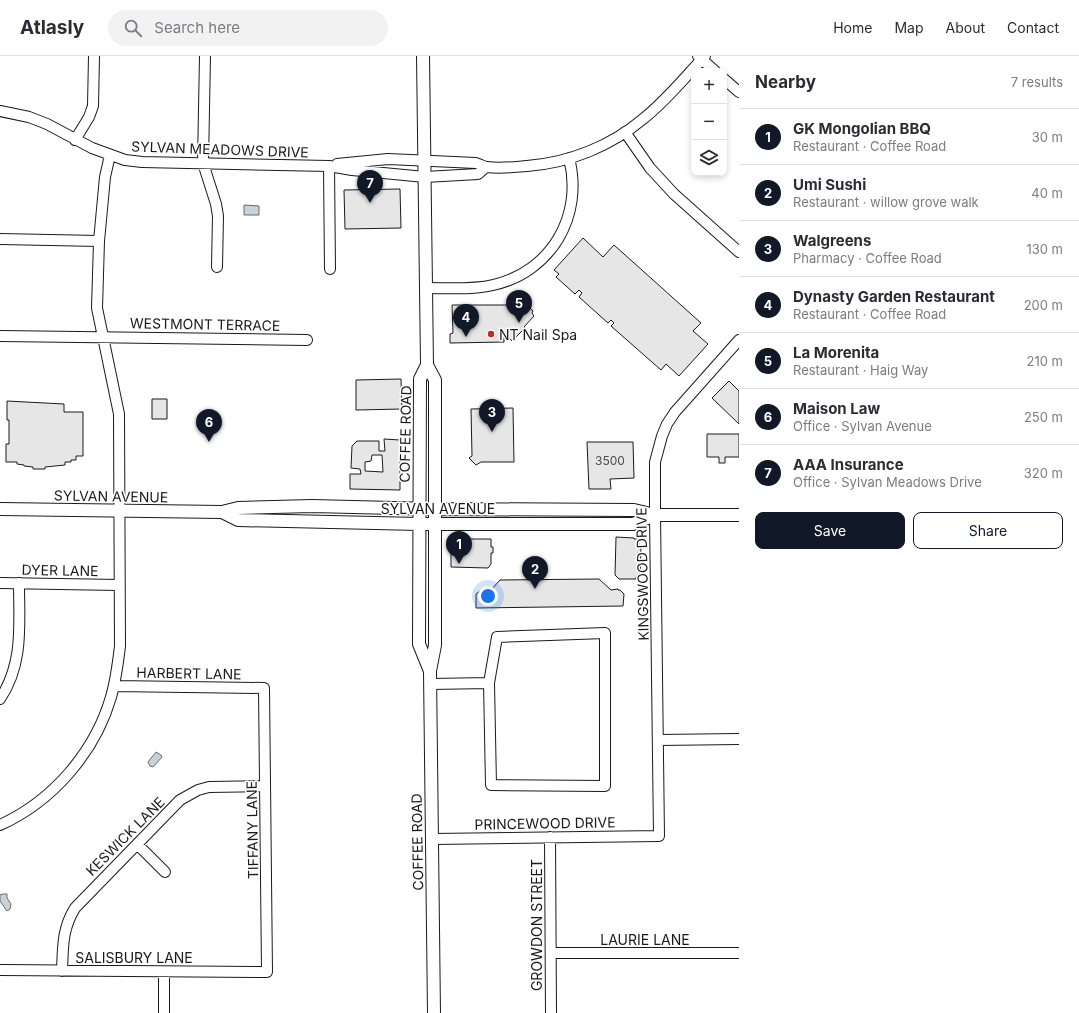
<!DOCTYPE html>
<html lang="en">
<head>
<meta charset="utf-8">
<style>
	:root { --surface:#fff; --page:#f2f2f3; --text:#2b2b33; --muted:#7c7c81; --line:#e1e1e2; --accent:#111827 }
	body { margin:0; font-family:Inter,sans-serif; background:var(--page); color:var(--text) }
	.controls { position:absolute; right:12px; top:12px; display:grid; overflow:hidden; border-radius:8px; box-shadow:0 2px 6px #0003 }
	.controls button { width:36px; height:36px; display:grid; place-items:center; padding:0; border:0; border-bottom:1px solid var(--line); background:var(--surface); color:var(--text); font:20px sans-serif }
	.you { position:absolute; left:488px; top:540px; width:14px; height:14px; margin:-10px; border:3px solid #fff; border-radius:50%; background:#1a73e8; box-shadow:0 0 0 6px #1a73e833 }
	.badge { display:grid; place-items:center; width:26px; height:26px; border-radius:50%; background:var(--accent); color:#fff; font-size:13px; font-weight:700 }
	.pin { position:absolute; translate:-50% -33px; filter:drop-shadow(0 1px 2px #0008) }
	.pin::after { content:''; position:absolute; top:21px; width:14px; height:12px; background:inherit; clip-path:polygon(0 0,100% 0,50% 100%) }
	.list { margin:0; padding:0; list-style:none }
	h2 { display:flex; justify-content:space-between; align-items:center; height:52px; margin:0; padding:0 16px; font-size:17px }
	h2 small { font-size:13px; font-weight:400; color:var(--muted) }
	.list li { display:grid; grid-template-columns:26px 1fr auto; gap:12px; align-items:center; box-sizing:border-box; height:56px; padding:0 16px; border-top:1px solid var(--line) }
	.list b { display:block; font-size:15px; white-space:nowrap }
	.list p { margin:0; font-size:13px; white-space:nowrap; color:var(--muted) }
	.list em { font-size:13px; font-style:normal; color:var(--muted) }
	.actions { display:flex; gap:8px; padding:12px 16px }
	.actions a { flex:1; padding:9px 0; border:1px solid var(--accent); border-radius:8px; text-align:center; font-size:14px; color:var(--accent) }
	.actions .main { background:var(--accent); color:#fff }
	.icon { flex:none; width:22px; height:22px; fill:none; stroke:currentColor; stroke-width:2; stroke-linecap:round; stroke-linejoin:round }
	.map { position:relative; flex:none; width:739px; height:957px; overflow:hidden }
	header { display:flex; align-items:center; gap:24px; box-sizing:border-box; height:56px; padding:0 20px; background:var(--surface); border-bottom:1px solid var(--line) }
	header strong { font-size:19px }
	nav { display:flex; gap:22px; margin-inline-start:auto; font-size:14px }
	.search { width:280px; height:36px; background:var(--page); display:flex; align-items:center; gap:10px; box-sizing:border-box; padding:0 14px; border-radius:22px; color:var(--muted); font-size:15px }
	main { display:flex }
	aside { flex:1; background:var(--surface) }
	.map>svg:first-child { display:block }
</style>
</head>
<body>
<header>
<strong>Atlasly</strong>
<div class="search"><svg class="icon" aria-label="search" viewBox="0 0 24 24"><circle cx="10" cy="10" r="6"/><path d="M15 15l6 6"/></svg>Search here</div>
<nav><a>Home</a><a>Map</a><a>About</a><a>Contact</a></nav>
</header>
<main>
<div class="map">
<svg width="739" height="957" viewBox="0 0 739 957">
	<rect width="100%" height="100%" fill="#fff"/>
	<path fill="#c6d2dc" stroke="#6a6a6a" d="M244 149 259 150V159H244Z
		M156 696 161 699 162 701 153 711 150 710 148 706Z
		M3 838H7V842L11 848 10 853 7 855 0 845V839Z"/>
	<path fill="#e6e6e6" stroke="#1a1a1a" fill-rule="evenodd" d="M400 133 401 172 345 173 344 134Z
		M583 182 603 201 614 189 701 267 693 275 708 288 679 320 666 308 661 314 611 270 614 267 611 264 608 267 579 241 582 237 579 234 575 238 556 221 559 218 554 214Z
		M518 241 533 255 532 257 534 260 524 271 525 272 512 285 509 282H504V286L450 287V278L453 277 452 249H510Z
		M401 323 402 353 356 354V324Z
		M729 325 739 335V368L712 342Z
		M152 343H167V363H152Z
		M7 345 64 348V356H83V400H76V404H71V406H65V409L45 411V413H33V411L24 410V409L17 408V406H6V388H9V364H7Z
		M513 352 514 406H481L476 409 469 402 472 400 471 353Z
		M707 378H739V401H725V407H719V401H707Z
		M384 383 400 384V434L350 433V418H361L360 413 351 412 352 390 357 385H379V395H385ZM372 399H382L383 416 365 415V406L371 405Z
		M587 386H633L634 422 610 423 611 433H589Z
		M616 481 634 482V483H639V490H641L640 521H636V523H619L615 519Z
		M458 483H491V491H493V497H491V508L488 512 451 511V491H453V484H458Z
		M599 523 611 534 618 533V534H620L624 538 623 550 476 552V538L480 535H490L500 524Z"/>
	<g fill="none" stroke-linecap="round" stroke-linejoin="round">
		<g stroke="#1a1a1a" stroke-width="12">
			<path id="minor" d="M205 0 203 107 216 148 218 160 217 211
				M698 0 715 15
				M724 23 739 36
				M0 55 29 61 47 68 92 92 125 104 142 106 329 110 352 114 425 121 478 118 486 111
				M625 76 650 112 674 138 739 196
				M75 84 89 61 93 50 94 0
				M337 108 388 103 476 107C480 108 484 111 487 111 500 113 514 111 527 110 569 107 611 90 643 63 666 45 685 21 705 0
				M329 110 330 213
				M0 183 99 185
				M426 232C447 232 472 234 493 229 551 216 584 160 569 102
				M0 280 307 284
				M0 527 119 529
				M430 628 489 627 491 729 605 730V577L497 581 489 627
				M0 643C24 607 19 568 19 527
				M658 684 739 683
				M0 769C53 745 95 696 111 641 116 624 118 607 120 590L119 358 97 252 99 185 105 121 110 99
				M550 781 551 957
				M432 783 659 780 655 459V406L662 380 667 368 675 356 739 284
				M137 788 165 816
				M551 897H739
				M0 914 267 916 264 632 114 630
				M62 915C63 891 62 873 75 852L180 744 198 734 209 731 265 730
				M164 957V916"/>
		</g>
		<g stroke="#1a1a1a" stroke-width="14">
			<path id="major" d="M423 0 427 309 435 324V589L430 615 434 957
				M427 309 420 323 419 588 430 615
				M0 453 222 456 238 452 312 450 435 453 634 454 655 459H739
				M222 456 238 464 419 468H633L655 459"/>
		</g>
		<use href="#minor" stroke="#fff" stroke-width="10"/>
		<use href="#major" stroke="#fff" stroke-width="12"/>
	</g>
	<circle fill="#c62828" stroke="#fff" stroke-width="1.5" cx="491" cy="278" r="4"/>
	<g text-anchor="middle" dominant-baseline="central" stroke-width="3" stroke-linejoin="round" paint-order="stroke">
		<g font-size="12" fill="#4d4d4d">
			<text x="610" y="404">3500</text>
		</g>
		<g font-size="14" fill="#1a1a1a" stroke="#fff">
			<text transform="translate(220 93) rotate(2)">SYLVAN MEADOWS DRIVE</text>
			<text transform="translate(205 268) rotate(1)">WESTMONT TERRACE</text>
			<text transform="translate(405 378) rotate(-89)">COFFEE ROAD</text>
			<text transform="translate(111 440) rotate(1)">SYLVAN AVENUE</text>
			<text x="438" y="452">SYLVAN AVENUE</text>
			<text transform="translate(60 514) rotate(1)">DYER LANE</text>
			<text transform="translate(642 518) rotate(-91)">KINGSWOOD DRIVE</text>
			<text transform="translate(189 617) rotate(1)">HARBERT LANE</text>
			<text transform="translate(545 767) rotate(-1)">PRINCEWOOD DRIVE</text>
			<text transform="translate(252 774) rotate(-91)">TIFFANY LANE</text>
			<text transform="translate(125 780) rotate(-45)">KESWICK LANE</text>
			<text transform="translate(417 786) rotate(-91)">COFFEE ROAD</text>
			<text transform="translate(536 869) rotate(-90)">GROWDON STREET</text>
			<text x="645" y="883">LAURIE LANE</text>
			<text x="134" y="901">SALISBURY LANE</text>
		</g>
		<g font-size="14" fill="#1a1a1a" stroke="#fff" text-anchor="start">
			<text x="499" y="278">NT Nail Spa</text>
		</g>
	</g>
</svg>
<div class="controls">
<button>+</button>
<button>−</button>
<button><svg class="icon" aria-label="layers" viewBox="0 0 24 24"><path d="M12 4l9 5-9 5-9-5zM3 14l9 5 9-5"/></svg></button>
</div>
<div class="you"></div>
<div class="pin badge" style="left:459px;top:508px">1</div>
<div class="pin badge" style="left:535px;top:533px">2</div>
<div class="pin badge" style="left:492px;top:376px">3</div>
<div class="pin badge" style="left:466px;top:281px">4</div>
<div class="pin badge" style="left:519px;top:267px">5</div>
<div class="pin badge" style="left:209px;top:386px">6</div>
<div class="pin badge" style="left:370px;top:147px">7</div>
</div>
<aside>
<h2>Nearby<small>7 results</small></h2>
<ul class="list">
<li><span class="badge">1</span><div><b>GK Mongolian BBQ</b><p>Restaurant · Coffee Road</p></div><em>30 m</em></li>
<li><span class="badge">2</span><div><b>Umi Sushi</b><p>Restaurant · willow grove walk</p></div><em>40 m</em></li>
<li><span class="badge">3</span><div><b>Walgreens</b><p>Pharmacy · Coffee Road</p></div><em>130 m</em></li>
<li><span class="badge">4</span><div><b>Dynasty Garden Restaurant</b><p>Restaurant · Coffee Road</p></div><em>200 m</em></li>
<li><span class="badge">5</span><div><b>La Morenita</b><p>Restaurant · Haig Way</p></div><em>210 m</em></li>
<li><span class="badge">6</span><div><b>Maison Law</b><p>Office · Sylvan Avenue</p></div><em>250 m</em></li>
<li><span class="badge">7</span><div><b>AAA Insurance</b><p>Office · Sylvan Meadows Drive</p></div><em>320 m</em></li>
</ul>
<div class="actions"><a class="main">Save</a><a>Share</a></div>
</aside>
</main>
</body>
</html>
